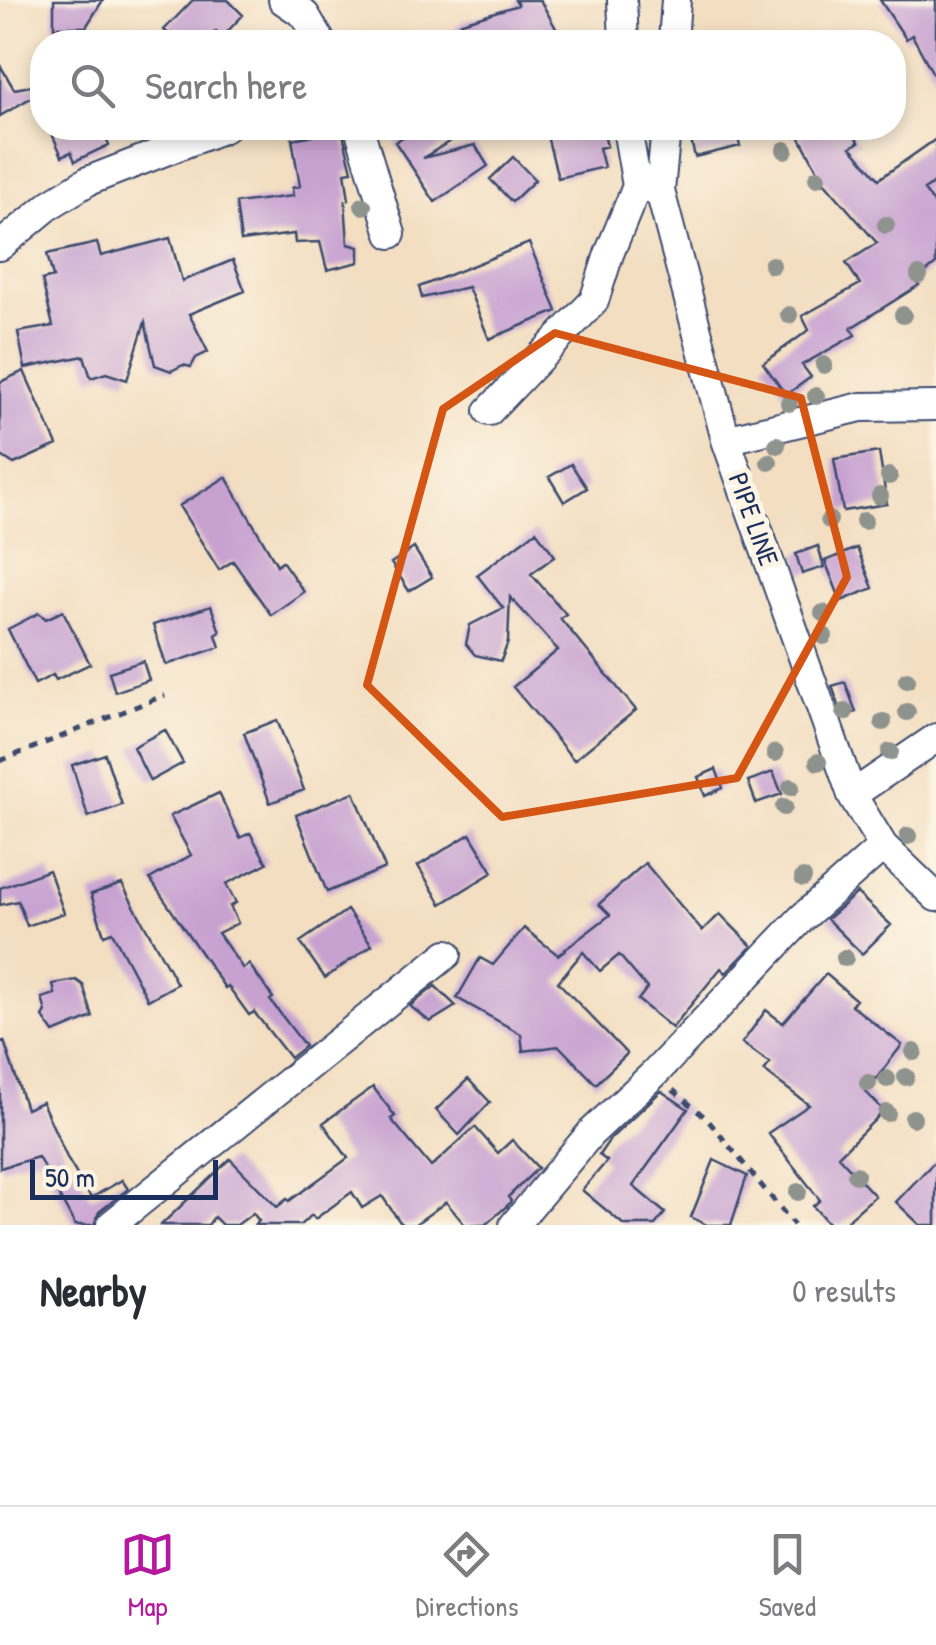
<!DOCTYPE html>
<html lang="en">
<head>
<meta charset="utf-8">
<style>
	:root { --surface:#fff; --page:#f7f7f7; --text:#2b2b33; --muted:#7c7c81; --line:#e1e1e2; --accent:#b5179e }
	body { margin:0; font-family:"Patrick Hand",sans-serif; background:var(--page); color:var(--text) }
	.scale { position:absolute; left:30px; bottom:25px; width:188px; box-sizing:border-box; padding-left:10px; border:5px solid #1b2f5e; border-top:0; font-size:28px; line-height:35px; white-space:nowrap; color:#1b2f5e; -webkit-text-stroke:8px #fcf5e5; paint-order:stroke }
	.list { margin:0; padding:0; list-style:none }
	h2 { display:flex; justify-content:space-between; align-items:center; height:130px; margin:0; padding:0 40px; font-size:42px }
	h2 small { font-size:32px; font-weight:400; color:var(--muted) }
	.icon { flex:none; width:55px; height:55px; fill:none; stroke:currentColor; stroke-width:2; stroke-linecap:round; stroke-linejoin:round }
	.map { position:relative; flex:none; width:936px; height:1225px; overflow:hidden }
	.search { position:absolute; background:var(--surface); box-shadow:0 5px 15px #0003; left:30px; right:30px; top:30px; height:110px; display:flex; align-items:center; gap:25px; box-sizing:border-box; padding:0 35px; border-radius:40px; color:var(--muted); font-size:38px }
	.sheet { height:280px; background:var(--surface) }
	nav { display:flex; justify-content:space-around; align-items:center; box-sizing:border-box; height:140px; border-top:2px solid var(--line); background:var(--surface); font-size:28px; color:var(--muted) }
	nav a { display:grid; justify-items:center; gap:5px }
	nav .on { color:var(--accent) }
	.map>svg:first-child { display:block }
</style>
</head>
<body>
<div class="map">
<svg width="936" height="1225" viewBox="0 0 936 1225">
	<rect width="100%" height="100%" fill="#fcf5e5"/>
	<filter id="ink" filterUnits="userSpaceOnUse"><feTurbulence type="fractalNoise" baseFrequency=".01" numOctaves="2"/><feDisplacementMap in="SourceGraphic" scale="20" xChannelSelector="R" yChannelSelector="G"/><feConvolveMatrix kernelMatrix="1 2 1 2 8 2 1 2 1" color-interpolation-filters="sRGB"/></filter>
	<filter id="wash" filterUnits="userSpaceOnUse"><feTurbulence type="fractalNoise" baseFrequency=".0048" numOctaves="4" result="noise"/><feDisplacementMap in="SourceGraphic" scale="40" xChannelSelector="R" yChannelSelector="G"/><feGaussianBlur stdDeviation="2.25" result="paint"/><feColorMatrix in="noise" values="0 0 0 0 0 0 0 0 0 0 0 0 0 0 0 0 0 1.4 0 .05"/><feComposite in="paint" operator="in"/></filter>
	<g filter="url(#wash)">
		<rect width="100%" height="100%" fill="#f3dec1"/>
		<g id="blocks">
			<path fill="#c7a2d1" d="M54 0H103L86 27H54Z
				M193 0H228L243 15 222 37 216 31 205 42H177L164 30Z
				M515 0H540L558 32 540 42H442L462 22 518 5Z
				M880 0H936V79L912 35 906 39Z
				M0 65 14 89 42 84V91L0 116Z
				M71 128H101L109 145 75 161 71 152 62 156 53 136Z
				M417 128H471L423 158 475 145 488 166 435 202 395 142Z
				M545 128H602L607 146 599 148 604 167 558 178Z
				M688 128H735L740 146 695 157Z
				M813 128H849L859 142 851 147 879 179 936 139V182L924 190 936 206V264L916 280 919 285 851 328 855 335 802 365 811 377 786 395 763 363 809 330 802 316 860 284 846 263 877 243 824 182 799 136Z
				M342 130 352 171 345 172 349 200 345 201 348 244 359 247V262L327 270 320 242 295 243 294 234 241 241 236 203 293 196 292 188 300 186 292 139Z
				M513 157 535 180 512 202 490 179Z
				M170 238 182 281 233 260 245 291 189 314 208 352 196 358 191 367 183 365 171 371 155 365 145 322 127 380 106 373 91 378 84 356 25 368 18 332 53 326 42 280 53 277 47 254 97 243 101 256Z
				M529 243 557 311 489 339 468 287 422 298 419 287Z
				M24 371 57 445 14 464 0 455V382Z
				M879 452 887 504 843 511 834 459Z
				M571 464 587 488 564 502 549 477Z
				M226 477 277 565 282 561 304 592 271 615 233 561 219 570 179 506Z
				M536 531 555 556 531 574 566 614 560 618 636 710 574 760 513 687 558 650 510 597 508 642 501 661 475 655 466 644 470 625 503 608 477 575Z
				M818 546 824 567 802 574 796 554Z
				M414 548 432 577 409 591 391 563Z
				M857 548 873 588 841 601 825 561Z
				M211 606 220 632 216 635 220 647 166 665 153 625Z
				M63 611 90 664 56 680 53 675 35 684 8 629 39 613 46 619Z
				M143 661 149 680 115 692 109 672Z
				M845 682 856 712 843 717 832 686Z
				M277 720 304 790 270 803 244 733Z
				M165 730 183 763 150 781 133 747Z
				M105 754 122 805 88 817 72 765Z
				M716 769 723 788 705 796 698 777Z
				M773 772 782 794 756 803 748 781Z
				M354 792 385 868 327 892 296 815Z
				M219 793 240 838 250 833 267 863 226 884 236 903 230 906 238 923 218 933 243 969 249 964 273 998 270 1000 305 1046 290 1058 254 1012 249 1015 228 986 225 988 150 879 191 855 170 816Z
				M470 834 493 872 441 904 418 866Z
				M645 863 702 931 720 914 752 946 726 973 721 968 672 1028 638 1000 647 988 619 955 600 971 583 952 558 982 627 1054 596 1084 559 1046 523 1051 521 1034 457 998 480 958 493 965 524 928 558 955 610 915 599 904Z
				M49 870 64 913 27 926 18 901 0 905V888Z
				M122 884 177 984 148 1000 112 932 104 935 91 894Z
				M857 893 891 925 862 954 827 919Z
				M347 910 372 945 325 978 300 942Z
				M826 974 856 1000 851 1005 902 1045 866 1092 884 1111 838 1156 875 1196 842 1225H830L813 1206 820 1200 768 1133 809 1105 764 1071 770 1063 742 1043 766 1010 783 1023Z
				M76 980 83 985 93 1017 54 1033 43 1017 46 1012 42 998 55 994 53 984Z
				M435 986 456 1006 430 1022 410 1006Z
				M4 1041 26 1109 42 1102 68 1160 91 1198 122 1180 128 1189 99 1212 94 1225H75L38 1157 0 1168V1042Z
				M468 1079 490 1102 459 1135 436 1110Z
				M373 1087 395 1116 391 1119 431 1167 475 1127 498 1153 512 1140 538 1168 508 1197 511 1201 507 1206 485 1225H465L446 1202 414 1225H402L382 1196 362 1208 352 1192 315 1219 312 1215 300 1225H255L259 1221 253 1213 237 1225H222L214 1217 208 1225H161L230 1159 277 1207 287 1199 289 1201 348 1158 323 1123Z
				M661 1091 688 1109 633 1186 665 1213 655 1225H624L582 1190 607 1161 599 1155 610 1139Z
				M714 1160 747 1176 731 1225H707L691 1217Z
				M936 1160V1225H920L896 1202Z"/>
		</g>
	</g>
	<g filter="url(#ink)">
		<use href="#blocks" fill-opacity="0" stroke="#3b496d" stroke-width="2.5"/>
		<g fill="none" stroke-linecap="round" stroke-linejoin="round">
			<g stroke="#3b496d" stroke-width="32">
				<path id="minor" d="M283 0 305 15 321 42
					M622 0 624 42
					M673 42 676 0
					M359 128 391 234
					M627 128 637 186 660 191 726 440 852 795 883 846 936 897
					M660 191 666 128
					M0 246 51 204 88 181 224 128
					M489 411 594 301 609 254 637 186
					M726 440 861 407 936 406
					M852 795 936 738
					M111 1225 447 954
					M514 1225 591 1133 655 1073 802 918 883 846"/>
			</g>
			<path stroke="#3b496d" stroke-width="5" stroke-dasharray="8 8" stroke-linecap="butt" d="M0 761 165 695
				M673 1090 707 1119 794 1225"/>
			<use href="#minor" stroke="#fff" stroke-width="28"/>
		</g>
		<g fill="#8f938e">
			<circle cx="785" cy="150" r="9"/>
			<circle cx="817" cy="178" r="9"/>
			<circle cx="363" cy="206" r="9"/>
			<circle cx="886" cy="225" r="9"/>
			<circle cx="772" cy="265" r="9"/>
			<circle cx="919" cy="275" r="9"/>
			<circle cx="789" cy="315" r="9"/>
			<circle cx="903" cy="315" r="9"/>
			<circle cx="824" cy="365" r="9"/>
			<circle cx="816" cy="396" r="9"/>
			<circle cx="789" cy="403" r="9"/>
			<circle cx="777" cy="445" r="9"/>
			<circle cx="769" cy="462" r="9"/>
			<circle cx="889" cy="476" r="9"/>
			<circle cx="880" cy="496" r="9"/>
			<circle cx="829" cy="520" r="9"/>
			<circle cx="864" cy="521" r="9"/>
			<circle cx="823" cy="613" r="9"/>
			<circle cx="824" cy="636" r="9"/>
			<circle cx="907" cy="680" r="9"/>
			<circle cx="845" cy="712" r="9"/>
			<circle cx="907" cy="712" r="9"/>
			<circle cx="883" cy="722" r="9"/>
			<circle cx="890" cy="752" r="9"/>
			<circle cx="775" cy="753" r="9"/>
			<circle cx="818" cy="762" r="9"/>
			<circle cx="791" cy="787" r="9"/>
			<circle cx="784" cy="807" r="9"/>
			<circle cx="908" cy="836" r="9"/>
			<circle cx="803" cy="878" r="9"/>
			<circle cx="845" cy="958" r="9"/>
			<circle cx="914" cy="1052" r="9"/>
			<circle cx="906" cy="1077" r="9"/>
			<circle cx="887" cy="1079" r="9"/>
			<circle cx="868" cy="1083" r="9"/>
			<circle cx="887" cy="1113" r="9"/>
			<circle cx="913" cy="1118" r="9"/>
			<circle cx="856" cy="1175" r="9"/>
			<circle cx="798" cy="1192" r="9"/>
		</g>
	</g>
	<path fill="none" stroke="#d45514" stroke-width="8" stroke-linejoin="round" d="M555 333 801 398 847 577 737 778 502 817 367 685 443 409Z"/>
	<g text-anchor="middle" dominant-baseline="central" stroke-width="10" stroke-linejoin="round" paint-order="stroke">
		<g font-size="28" fill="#1b2f5e" stroke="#fcf5e5">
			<text transform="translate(754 519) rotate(70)">PIPE LINE</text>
		</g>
	</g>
</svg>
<div class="scale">50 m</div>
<div class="search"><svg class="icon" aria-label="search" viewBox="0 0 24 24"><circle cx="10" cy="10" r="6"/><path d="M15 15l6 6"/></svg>Search here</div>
</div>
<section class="sheet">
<h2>Nearby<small>0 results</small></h2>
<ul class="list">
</ul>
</section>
<nav>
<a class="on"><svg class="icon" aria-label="map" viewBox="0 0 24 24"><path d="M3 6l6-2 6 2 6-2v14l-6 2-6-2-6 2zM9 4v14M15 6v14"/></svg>Map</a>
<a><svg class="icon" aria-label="directions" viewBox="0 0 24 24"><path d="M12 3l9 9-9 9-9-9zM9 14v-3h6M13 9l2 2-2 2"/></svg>Directions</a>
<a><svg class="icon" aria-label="saved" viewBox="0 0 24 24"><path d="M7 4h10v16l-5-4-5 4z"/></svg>Saved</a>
</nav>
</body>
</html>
